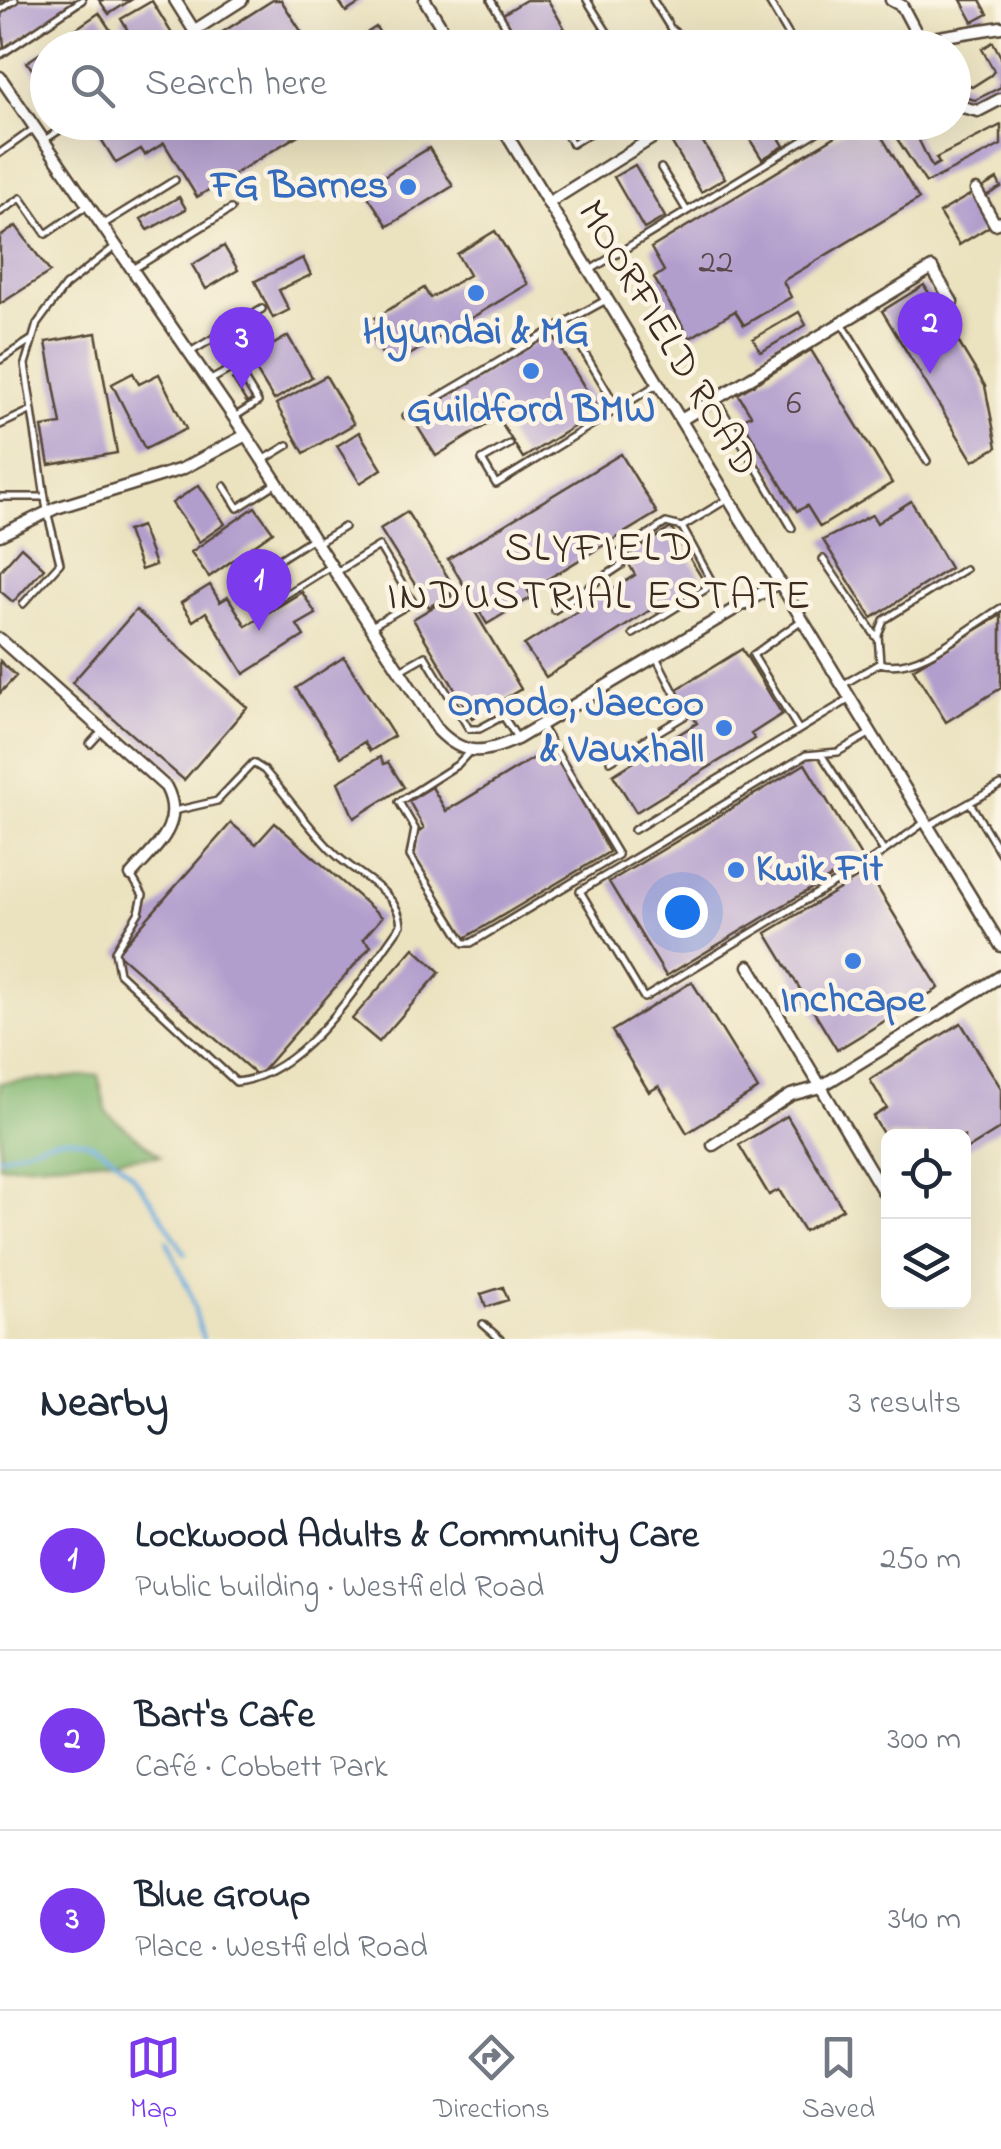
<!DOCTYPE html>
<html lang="en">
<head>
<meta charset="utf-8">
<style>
	:root { --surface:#fff; --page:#f6f6f7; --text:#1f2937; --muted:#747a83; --line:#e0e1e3; --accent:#7c3aed }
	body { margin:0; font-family:"Indie Flower",sans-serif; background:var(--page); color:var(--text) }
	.controls { position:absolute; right:30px; bottom:30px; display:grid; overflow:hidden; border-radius:15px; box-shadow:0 10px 40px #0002 }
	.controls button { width:90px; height:90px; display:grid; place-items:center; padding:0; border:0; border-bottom:2px solid var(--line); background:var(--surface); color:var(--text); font:50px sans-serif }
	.you { position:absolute; left:682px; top:912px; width:35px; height:35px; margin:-25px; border:8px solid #fff; border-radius:50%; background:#1a73e8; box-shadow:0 0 0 15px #1a73e833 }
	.badge { display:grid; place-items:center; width:65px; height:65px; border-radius:50%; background:var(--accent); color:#fff; font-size:32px; font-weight:700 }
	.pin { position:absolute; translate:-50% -82px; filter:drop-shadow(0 2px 5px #0008) }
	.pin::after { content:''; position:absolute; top:52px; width:35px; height:30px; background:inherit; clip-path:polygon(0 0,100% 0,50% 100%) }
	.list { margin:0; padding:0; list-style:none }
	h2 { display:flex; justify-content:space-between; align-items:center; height:130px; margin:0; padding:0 40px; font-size:42px }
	h2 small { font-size:32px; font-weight:400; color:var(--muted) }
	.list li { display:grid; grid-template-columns:65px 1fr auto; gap:30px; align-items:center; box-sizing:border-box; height:180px; padding:0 40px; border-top:2px solid var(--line) }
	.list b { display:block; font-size:38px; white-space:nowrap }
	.list p { margin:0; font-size:32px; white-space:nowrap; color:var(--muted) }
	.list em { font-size:32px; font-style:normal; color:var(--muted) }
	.icon { flex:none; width:55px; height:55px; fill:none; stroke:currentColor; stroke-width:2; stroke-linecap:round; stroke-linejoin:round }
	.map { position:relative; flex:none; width:1001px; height:1339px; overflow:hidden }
	.search { position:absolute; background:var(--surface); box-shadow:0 10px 40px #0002; left:30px; right:30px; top:30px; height:110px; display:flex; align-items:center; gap:25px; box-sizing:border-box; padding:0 35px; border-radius:55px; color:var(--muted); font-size:38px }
	.sheet { height:670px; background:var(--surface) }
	nav { display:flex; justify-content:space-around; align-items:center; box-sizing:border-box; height:140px; border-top:2px solid var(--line); background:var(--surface); font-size:28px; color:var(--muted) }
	nav a { display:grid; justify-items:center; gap:5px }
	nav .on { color:var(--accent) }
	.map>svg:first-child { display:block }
</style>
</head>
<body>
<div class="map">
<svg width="1001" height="1339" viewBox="0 0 1001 1339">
	<rect width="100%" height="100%" fill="#fcf5e5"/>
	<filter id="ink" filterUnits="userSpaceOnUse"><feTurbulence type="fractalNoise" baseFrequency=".01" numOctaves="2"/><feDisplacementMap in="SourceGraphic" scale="20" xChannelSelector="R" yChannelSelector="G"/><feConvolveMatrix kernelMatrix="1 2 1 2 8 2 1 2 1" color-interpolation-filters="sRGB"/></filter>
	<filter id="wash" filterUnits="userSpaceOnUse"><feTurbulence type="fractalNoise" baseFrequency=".0048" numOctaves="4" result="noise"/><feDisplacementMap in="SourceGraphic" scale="40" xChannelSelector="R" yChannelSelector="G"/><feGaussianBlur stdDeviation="2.25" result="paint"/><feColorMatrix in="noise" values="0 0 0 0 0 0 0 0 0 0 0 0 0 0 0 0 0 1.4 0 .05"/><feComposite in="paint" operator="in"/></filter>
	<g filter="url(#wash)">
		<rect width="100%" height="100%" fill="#ebe2bf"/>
		<path fill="#85b974" stroke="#607249" stroke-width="2.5" d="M98 1075 107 1113 160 1156 0 1166V1083Z"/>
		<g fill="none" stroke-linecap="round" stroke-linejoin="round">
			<path stroke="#6cade0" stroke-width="4" d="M0 1157C20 1152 55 1135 75 1139 127 1149 159 1213 185 1254
				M167 1241 190 1293 203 1339"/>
		</g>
		<g id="blocks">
			<path fill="#b29ecd" d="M0 0H82L4 48Z
				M99 0H131L109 14Z
				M273 0H281L308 42 300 48H226L218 35Z
				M338 0H365L346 12Z
				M526 0H548L576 48H523L503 14Z
				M961 0H980L988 14 973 22Z
				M152 1 174 37 156 48H138L121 19Z
				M99 13 111 31 86 48H48Z
				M376 27 389 48H343Z
				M993 42 1001 57V87L975 100 959 96 954 91V79L972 87 991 75 994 71 982 49Z
				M48 48V74L39 79 27 62Z
				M99 122H175L180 130 192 122H297L303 132 197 197 164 143 145 155 141 149 116 163 93 126Z
				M564 122H600L573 138Z
				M739 122H770L784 146 762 159Z
				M859 122H873L919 199 783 281 791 297 744 325 735 311 690 338 654 278 664 271 651 248Z
				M886 122H910L932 167 939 163 936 158 1001 125V145L926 183Z
				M695 129 725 178 701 192 672 143Z
				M429 148 453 186 388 226 363 189Z
				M635 165 665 217 644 229 614 177Z
				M997 179 1001 187 976 202 990 226 959 245 939 213Z
				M179 197 186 209 148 230 141 219Z
				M16 226 50 272 0 304V237Z
				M495 231 528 284 401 360 399 356 387 362 367 329 378 322 375 318 424 288 430 298 469 275 457 254Z
				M224 246 238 270 206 289 192 265Z
				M303 258 311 275 279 290 289 310 273 318 255 281Z
				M924 285 985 386 997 447 973 461 882 311Z
				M799 312 806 325 761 352 753 339Z
				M551 332 599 411 523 458 498 418 436 456 412 418Z
				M96 333 117 453 49 465 42 427 61 424 46 342Z
				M288 336 312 377 274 400 249 359Z
				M811 350 892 483 820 527 807 506 797 511 742 420 751 415 738 394Z
				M133 373 139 384 159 374 186 429 145 449 112 384Z
				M238 375 253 399 247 403 232 379Z
				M326 376 354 424 304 453 276 404Z
				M359 432 382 469 360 483 337 446Z
				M621 454 657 513 528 591 532 597 487 624 448 559Z
				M199 485 225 524 199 542 172 503Z
				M911 501 950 568 872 618 823 540 872 515 877 523Z
				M255 507 273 532 209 577 191 552Z
				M407 512 456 590 429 607 380 529Z
				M141 526 155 565 141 570 127 531Z
				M671 528 705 583 657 612 655 607 546 677 524 645 635 575 625 557Z
				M21 547 44 568 13 602 0 591V571Z
				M210 585 220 602 228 597 246 626 302 592 316 614 297 625 304 636 244 674 206 612 193 621 181 603Z
				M462 590 521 689 472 718 413 619Z
				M136 610 247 707 184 780 72 683Z
				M1001 615V688L946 722 913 669Z
				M742 649 782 714 751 734 755 739 636 812 613 775 697 723 676 690Z
				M344 657 394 736 370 751 364 742 341 757 296 688Z
				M0 661 16 676 0 693Z
				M552 747 609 852 465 938 414 857 418 832 424 828 409 801 432 787 446 811Z
				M380 757 384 764 388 762 404 787 354 818 338 782Z
				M805 764 862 858 666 976 609 882Z
				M231 823 256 844 275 823 382 917 363 939 371 946 258 1076 117 953Z
				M868 872 939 988 837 1050 766 933Z
				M414 948 440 972 379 1042 352 1019Z
				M692 982 758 1089 687 1133 659 1086 649 1092 612 1031Z
				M961 1023 1001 1088V1128L964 1151V1136H888V1142L873 1117 887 1108 870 1080Z
				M787 1116 843 1209 804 1231 779 1190 769 1195 739 1145Z
				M503 1287 508 1300 486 1307 481 1294Z"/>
		</g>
	</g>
	<g filter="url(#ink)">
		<use href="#blocks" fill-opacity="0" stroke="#554636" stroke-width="2.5"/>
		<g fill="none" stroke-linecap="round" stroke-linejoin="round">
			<g stroke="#554636" stroke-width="10">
				<path id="lane" d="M491 0 518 48
					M587 0 617 48
					M653 0 671 29 696 48
					M768 0 794 44 788 48
					M0 10 15 0
					M0 55 82 0
					M560 122 572 144 608 122
					M46 139 72 122
					M0 153 35 128
					M661 168 687 211
					M0 212 21 198 46 234 88 205
					M104 224 175 180
					M135 268 231 209
					M592 269 822 129
					M606 300 566 322 618 409
					M843 325 927 461
					M192 351 262 309
					M0 360 31 340
					M209 381 236 366 258 402 236 416
					M716 399 792 528
					M406 416 566 322
					M0 425 32 410
					M510 444 482 460 496 484 658 384
					M265 459 288 445
					M224 486 238 508 277 483
					M0 497H45
					M313 538 256 574 254 582 265 598 275 601 331 566
					M319 542 344 527
					M823 559 877 638
					M338 571 379 546 413 602 370 627
					M23 604 60 563 47 511 25 364 37 324 65 286 116 246
					M554 610 622 565 616 555 666 523 682 527 726 500
					M633 634 706 589 711 580 682 527
					M880 663C917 675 969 627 1001 608
					M402 669 425 656 469 729H479L503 716 516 736
					M844 684 880 663 878 635 884 620 965 569
					M799 730 753 655 802 620
					M871 733 838 752 806 755 580 891 644 998 872 860 925 822
					M90 744 101 732
					M469 752 457 765 399 802 415 829 410 856 464 943H471L618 855 541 726
					M821 754 883 850
					M610 761 686 715 656 657
					M970 803 1001 854
					M928 826 1001 785
					M634 830 850 699
					M131 875 143 895 139 912 115 951 119 973 236 1082C306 1075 363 977 401 925 399 891 356 875 334 853 309 828 288 797 264 770L253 763 217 801 174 811
					M483 1324 500 1339"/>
			</g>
			<g stroke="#554636" stroke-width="15">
				<path id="street" d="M175 0 205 48
					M425 0 454 48
					M891 0 902 6 920 40 1001 27
					M195 30 242 0
					M0 77 246 435 438 730C464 757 484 754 517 739L780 582
					M954 105 978 111 1001 99
					M499 122 1001 946
					M976 190 995 224 1001 222
					M548 203 678 122
					M681 420 932 268 952 302
					M0 535 56 508 182 469 246 435
					M0 639 166 787C186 825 155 847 131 875
					M749 966 884 1193
					M713 1145 791 1095 820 1087 1001 976"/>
			</g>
			<use href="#lane" stroke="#fff" stroke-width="5"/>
			<use href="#street" stroke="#fff" stroke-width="10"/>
		</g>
	</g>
	<g fill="#3f7fe0" stroke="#fcf5e5" stroke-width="4">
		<circle cx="408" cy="187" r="10"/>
		<circle cx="476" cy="293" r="10"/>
		<circle cx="531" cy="371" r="10"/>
		<circle cx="724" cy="728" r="10"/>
		<circle cx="736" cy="870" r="10"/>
		<circle cx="853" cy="961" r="10"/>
	</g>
	<g text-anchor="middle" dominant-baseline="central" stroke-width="9" stroke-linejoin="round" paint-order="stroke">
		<g font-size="35" fill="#59474a">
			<text x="716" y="263">22</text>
			<text x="794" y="404">6</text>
		</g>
		<g font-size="40" font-weight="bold" fill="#366cbe" stroke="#fcf5e5">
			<text x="388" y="187" text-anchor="end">FG Barnes</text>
			<text x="476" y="333">Hyundai &amp; MG</text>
			<text x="531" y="411">Guildford BMW</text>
			<text x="704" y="705" text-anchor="end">Omodo, Jaecoo<tspan x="704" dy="46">&amp; Vauxhall</tspan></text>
			<text x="756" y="870" text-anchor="start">Kwik Fit</text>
			<text x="853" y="1001">Inchcape</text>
		</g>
		<g font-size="40" fill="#3b2a1e" stroke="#fcf5e5">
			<text transform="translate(666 339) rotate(59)">MOORFIELD ROAD</text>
		</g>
		<g font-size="42" letter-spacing="2.5" fill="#3b2a1e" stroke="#fcf5e5">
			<text x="600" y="549">SLYFIELD<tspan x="600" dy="48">INDUSTRIAL ESTATE</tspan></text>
		</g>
	</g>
</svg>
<div class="controls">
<button><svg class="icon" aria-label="locate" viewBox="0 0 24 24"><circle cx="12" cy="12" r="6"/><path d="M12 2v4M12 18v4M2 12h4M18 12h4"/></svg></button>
<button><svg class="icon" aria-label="layers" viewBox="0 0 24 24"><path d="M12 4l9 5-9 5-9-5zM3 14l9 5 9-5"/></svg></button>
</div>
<div class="you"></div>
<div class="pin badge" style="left:259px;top:631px">1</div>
<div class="pin badge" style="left:930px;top:374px">2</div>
<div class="pin badge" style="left:242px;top:389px">3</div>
<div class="search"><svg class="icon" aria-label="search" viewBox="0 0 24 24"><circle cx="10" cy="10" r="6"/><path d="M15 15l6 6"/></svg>Search here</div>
</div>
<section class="sheet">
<h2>Nearby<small>3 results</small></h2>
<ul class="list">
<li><span class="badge">1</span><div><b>Lockwood Adults &amp; Community Care</b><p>Public building · Westfield Road</p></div><em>250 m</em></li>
<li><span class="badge">2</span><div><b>Bart's Cafe</b><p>Café · Cobbett Park</p></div><em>300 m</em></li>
<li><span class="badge">3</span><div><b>Blue Group</b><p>Place · Westfield Road</p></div><em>340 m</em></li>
</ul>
</section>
<nav>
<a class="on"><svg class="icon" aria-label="map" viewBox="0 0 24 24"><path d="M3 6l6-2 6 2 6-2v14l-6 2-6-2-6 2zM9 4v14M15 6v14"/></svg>Map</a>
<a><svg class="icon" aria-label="directions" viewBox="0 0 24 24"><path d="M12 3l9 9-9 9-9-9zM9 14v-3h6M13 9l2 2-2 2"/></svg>Directions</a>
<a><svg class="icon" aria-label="saved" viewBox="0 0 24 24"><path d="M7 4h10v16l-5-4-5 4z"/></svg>Saved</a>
</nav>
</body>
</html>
